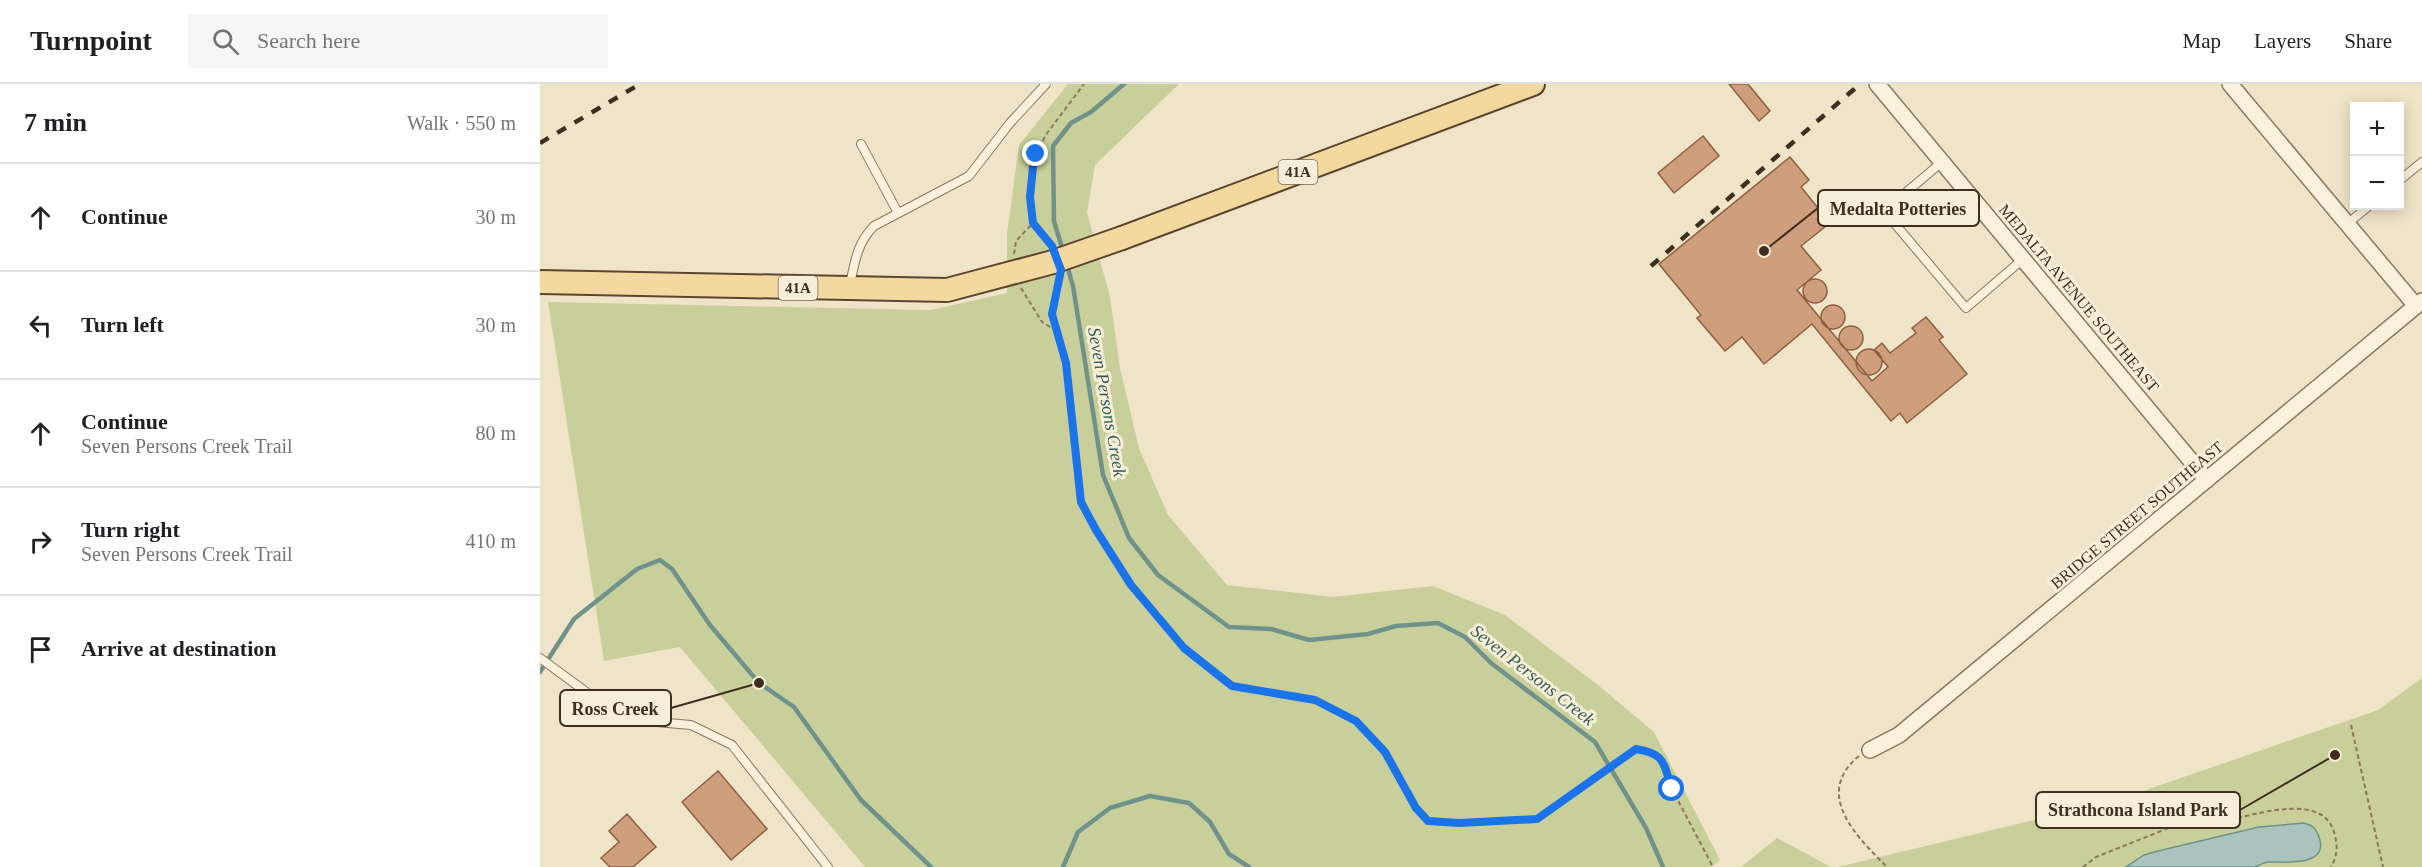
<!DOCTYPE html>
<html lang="en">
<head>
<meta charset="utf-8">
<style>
	:root { --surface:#fff; --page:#f6f6f6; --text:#202124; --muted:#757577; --line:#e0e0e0 }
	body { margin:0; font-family:Georgia,serif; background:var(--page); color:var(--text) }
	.controls { position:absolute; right:18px; top:18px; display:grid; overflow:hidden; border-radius:0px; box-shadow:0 3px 15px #0003 }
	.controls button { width:54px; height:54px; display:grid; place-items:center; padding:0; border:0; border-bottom:2px solid var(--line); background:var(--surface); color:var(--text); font:30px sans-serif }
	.stop { position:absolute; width:18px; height:18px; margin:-14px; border:4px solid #1a73e8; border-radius:50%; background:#fff }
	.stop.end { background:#1a73e8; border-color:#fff; box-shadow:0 2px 6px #0008 }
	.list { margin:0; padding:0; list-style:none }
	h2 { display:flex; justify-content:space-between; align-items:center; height:78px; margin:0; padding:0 24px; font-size:26px }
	h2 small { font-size:20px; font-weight:400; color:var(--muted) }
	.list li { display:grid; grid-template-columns:39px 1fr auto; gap:18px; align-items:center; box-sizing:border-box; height:108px; padding:0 24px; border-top:2px solid var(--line) }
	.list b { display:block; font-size:22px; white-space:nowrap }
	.list p { margin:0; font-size:20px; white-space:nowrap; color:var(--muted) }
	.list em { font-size:20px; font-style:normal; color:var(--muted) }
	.icon { flex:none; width:33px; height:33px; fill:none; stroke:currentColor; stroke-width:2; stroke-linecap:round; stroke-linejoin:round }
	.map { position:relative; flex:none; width:1882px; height:783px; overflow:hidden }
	header { display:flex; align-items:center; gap:36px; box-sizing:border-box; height:84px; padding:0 30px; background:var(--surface); border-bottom:2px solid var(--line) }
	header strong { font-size:28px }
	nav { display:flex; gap:33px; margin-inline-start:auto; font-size:21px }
	.search { width:420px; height:54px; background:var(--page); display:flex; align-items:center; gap:15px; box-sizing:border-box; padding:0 21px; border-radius:0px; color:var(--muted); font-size:22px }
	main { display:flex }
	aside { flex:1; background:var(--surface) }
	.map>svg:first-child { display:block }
</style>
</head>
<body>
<header>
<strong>Turnpoint</strong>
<div class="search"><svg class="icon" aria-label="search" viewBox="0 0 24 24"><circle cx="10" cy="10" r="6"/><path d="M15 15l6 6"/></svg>Search here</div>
<nav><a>Map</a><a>Layers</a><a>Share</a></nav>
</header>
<main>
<aside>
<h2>7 min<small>Walk · 550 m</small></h2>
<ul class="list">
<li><svg class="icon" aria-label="ahead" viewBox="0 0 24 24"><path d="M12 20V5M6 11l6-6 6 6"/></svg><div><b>Continue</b></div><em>30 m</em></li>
<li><svg class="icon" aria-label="left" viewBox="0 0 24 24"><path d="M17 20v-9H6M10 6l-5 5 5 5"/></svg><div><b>Turn left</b></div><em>30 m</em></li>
<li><svg class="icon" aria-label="ahead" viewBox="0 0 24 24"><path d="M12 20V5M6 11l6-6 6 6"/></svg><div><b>Continue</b><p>Seven Persons Creek Trail</p></div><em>80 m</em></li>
<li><svg class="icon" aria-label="right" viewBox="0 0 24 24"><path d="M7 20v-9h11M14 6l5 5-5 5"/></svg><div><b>Turn right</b><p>Seven Persons Creek Trail</p></div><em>410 m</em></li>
<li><svg class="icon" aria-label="arrive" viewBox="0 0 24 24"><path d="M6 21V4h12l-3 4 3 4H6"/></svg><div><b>Arrive at destination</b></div></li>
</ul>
</aside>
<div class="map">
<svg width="1882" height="783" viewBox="0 0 1882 783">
	<rect width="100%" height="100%" fill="#f0e4c8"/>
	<path fill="#c9cf9b" d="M528 0H639L555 81 547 128 570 213 580 284 599 364 628 431 687 501 793 513 893 502 965 531 1058 601 1114 648 1180 776 1171 783H325L140 563 64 577 8 218 391 226 467 209V150L479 61Z
		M1882 594V783H1298L1577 716 1838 626Z
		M1237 754 1291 783H1201Z"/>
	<path fill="#a9c4bc" stroke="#6f938a" stroke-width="1.5" d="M1764 739C1771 741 1775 743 1778 750 1792 783 1747 778 1728 778 1724 778 1720 781 1715 783H1586L1604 771 1618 767 1719 743Z"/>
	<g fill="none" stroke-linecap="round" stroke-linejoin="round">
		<path stroke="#6f938a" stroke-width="4.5" d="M523 167 514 137 513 62 531 39 551 28 584 0
			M527 181 533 202 563 391 589 454 618 491 689 543 731 545 769 556 828 550 856 542 898 539 925 553 951 579 1055 658 1106 744 1123 783
			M0 588 34 535 97 485 120 476 132 485 170 541 219 599 254 623 321 716 391 783
			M523 783 538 748 570 724 610 712 649 719 670 738 689 770 709 783"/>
	</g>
	<path fill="#cf9f7d" stroke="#8d5f41" stroke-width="1.5" d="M1189 0H1208L1230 27 1219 37Z
		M1163 52 1179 72 1134 109 1118 89Z
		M1250 73 1269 96 1261 103 1290 139 1261 162 1281 186 1257 206 1332 297 1348 283 1334 266 1342 259 1350 269 1376 249 1372 244 1386 233 1403 253 1399 256 1427 290 1367 339 1360 329 1351 337 1272 240 1224 280 1202 253 1185 267 1157 234 1161 231 1119 180Z
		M1263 207a12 12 0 1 1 24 0a12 12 0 1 1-24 0Z
		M1281 233a12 12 0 1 1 24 0a12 12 0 1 1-24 0Z
		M1299 254a12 12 0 1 1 24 0a12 12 0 1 1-24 0Z
		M1316 278a13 13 0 1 1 26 0a13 13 0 1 1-26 0Z
		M178 687 227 745 191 776 142 718Z
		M87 730 116 763 93 783H70L61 774 79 758 69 747Z"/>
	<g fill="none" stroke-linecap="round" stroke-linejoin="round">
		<g stroke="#8d765c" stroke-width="10">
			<path id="lane" d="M321 60 358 129
				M1402 78 1344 127 1426 224 1483 175
				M1860 96 1882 78
				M1807 140 1829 122
				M310 200C315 178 317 159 334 142L429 92 470 39 506 0
				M0 574 68 624 116 638 151 641 192 661 288 783"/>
		</g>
		<g stroke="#8d765c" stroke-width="18">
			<path id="street" d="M1337 0 1667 396
				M1690 0 1876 222
				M1330 666 1359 651 1882 217"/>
		</g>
		<g stroke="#5b4430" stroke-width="26">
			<path id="primary" d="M582 154 993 0
				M0 198 407 206 513 178"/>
		</g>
		<path stroke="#8d765c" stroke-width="2" stroke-dasharray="4.5 3" stroke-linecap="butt" d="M511 161 493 139 491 113 493 83 505 52 544 0
			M474 170 476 157 493 139
			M521 194 512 230 526 279 541 418 591 501 644 564 692 602 775 616 816 637 845 668 876 724 888 737 919 739 997 735 1096 665 1115 668 1122 676 1132 705 1173 783
			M481 204 502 238 517 247
			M1811 641 1843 783
			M1319 672C1273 710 1316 752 1347 783
			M1543 783 1556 773 1641 739C1655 737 1669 739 1683 737 1713 732 1786 705 1795 752 1798 764 1797 772 1791 783"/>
		<use href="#lane" stroke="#faf1dc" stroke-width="8"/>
		<use href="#street" stroke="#faf1dc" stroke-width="15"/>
		<use href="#primary" stroke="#f3d9a0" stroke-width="22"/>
		<path stroke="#3d2e20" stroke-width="4.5" stroke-dasharray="10 10" stroke-linecap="butt" d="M0 59 100 0
			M1111 182 1320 0"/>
		<g stroke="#5b4430" stroke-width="26" stroke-linecap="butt">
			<path id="primary-bridge" d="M513 178 582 154"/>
		</g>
		<use href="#primary-bridge" stroke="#f3d9a0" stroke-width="22"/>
	</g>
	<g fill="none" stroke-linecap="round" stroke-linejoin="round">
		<path stroke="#1a73e8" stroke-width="8" d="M496 70 493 83 490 113 493 139 512 162 521 186 512 230 526 279 541 418 556 446 591 501 644 564 692 602 775 616 816 637 845 668 876 724 888 737 919 739 997 735 1096 665C1126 670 1123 679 1132 705"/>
	</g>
	<g text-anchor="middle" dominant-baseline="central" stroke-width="6" stroke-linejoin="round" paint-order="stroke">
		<g fill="#f7eed8" stroke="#756857" stroke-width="1.5">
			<rect x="738.5" y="76" width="39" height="24" rx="4.5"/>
			<rect x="238.5" y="192" width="39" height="24" rx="4.5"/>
		</g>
		<g font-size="15" font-weight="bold" fill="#3d2e20">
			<text x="758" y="88">41A</text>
			<text x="258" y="204">41A</text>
		</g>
		<g font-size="16" fill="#3d2e20" stroke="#f7eed8">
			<text transform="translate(1539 214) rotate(50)">MEDALTA AVENUE SOUTHEAST</text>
			<text transform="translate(1597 431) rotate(-40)">BRIDGE STREET SOUTHEAST</text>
		</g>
		<g font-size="18" font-style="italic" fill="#2f5d5a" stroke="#f7eed8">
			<text transform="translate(567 318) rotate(80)">Seven Persons Creek</text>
			<text transform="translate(993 591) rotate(38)">Seven Persons Creek</text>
		</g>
	</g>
	<path fill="none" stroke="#3d2e20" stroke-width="2" d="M1224 167L1278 124M219 599L131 624M1795 671L1700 726"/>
	<g fill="#3d2e20" stroke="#f7eed8" stroke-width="2">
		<circle cx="1224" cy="167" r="6"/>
		<circle cx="219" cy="599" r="6"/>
		<circle cx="1795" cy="671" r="6"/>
	</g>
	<g fill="#f7eed8" stroke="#3d2e20" stroke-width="2">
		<rect x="1278" y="106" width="161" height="36" rx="6"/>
		<rect x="20" y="606" width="111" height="36" rx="6"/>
		<rect x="1496" y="708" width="204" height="36" rx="6"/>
	</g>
	<g font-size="18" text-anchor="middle" font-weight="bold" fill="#3d2e20">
		<text x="1358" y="131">Medalta Potteries</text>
		<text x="75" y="631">Ross Creek</text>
		<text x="1598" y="732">Strathcona Island Park</text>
	</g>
</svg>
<div class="controls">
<button>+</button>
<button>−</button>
</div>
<div class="stop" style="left:1132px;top:705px"></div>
<div class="stop end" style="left:496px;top:70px"></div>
</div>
</main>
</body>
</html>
